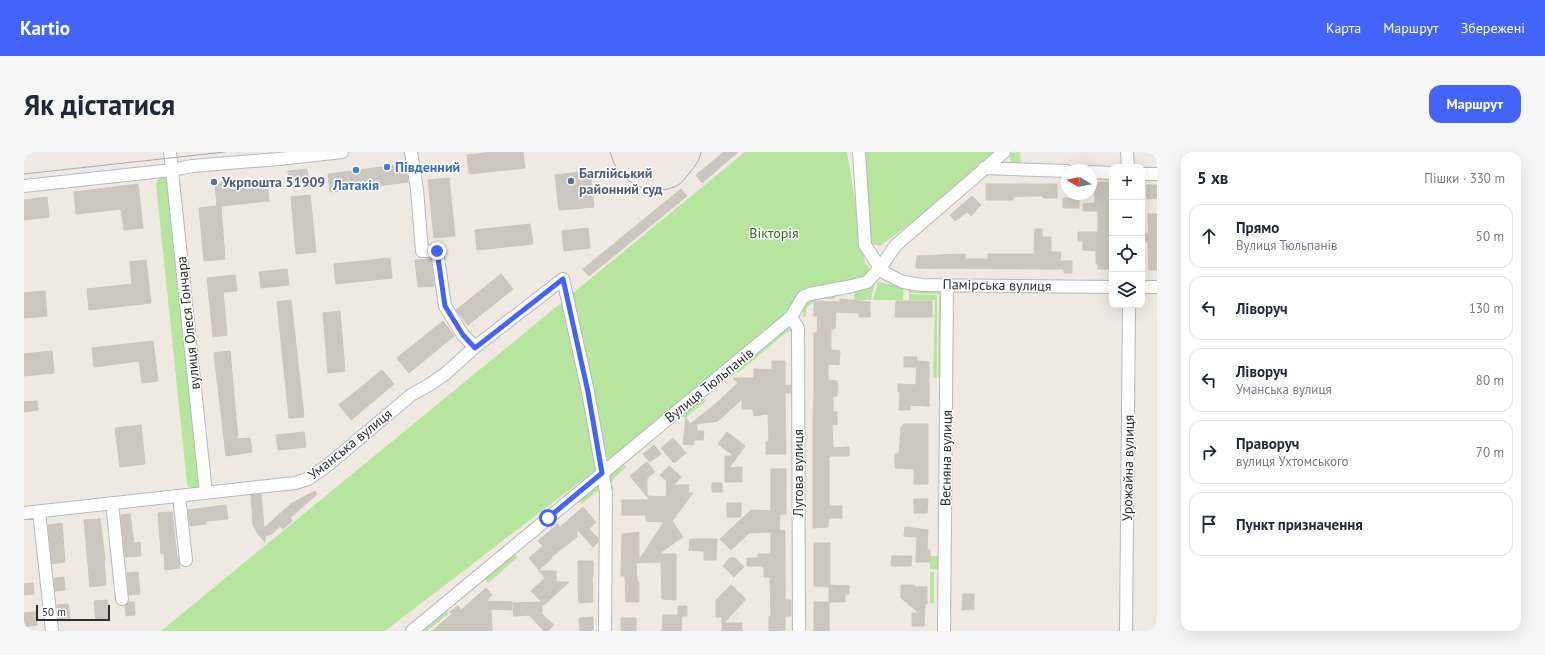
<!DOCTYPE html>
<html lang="uk">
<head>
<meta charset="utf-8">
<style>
	:root { --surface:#fff; --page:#f6f6f7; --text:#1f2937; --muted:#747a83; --line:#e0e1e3; --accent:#4264fb }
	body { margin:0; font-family:"PT Sans",sans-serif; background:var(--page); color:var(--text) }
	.controls { position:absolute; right:12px; top:12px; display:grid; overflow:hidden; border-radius:8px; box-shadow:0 4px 16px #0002 }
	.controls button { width:36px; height:36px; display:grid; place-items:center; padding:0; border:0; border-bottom:1px solid var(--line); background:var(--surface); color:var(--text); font:20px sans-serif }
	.compass { position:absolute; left:1037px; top:12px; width:36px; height:36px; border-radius:50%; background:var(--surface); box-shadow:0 4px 16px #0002; rotate:280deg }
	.scale { position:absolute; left:12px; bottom:10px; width:74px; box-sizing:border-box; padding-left:4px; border:2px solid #2e2e2e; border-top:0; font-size:11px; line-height:14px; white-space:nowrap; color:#2e2e2e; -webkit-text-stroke:3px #fff; paint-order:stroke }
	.stop { position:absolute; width:12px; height:12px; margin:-9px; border:3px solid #4264fb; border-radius:50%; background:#fff }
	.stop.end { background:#4264fb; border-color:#fff; box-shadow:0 1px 4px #0008 }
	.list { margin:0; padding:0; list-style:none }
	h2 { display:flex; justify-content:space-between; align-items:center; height:52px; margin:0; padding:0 16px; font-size:17px }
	h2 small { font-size:13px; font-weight:400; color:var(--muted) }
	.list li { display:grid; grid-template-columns:26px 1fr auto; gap:12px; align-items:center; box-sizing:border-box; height:64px; margin:0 8px 8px; padding:0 8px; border:1px solid var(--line); border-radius:12px }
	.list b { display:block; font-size:15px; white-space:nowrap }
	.list p { margin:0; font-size:13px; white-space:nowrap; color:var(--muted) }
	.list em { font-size:13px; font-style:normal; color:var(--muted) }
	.icon { flex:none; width:22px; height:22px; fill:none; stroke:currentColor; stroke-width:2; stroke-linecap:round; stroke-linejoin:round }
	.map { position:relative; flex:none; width:1133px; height:479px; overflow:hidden; border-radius:12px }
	header { display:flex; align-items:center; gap:24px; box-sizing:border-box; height:56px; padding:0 20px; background:var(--accent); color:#fff }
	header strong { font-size:19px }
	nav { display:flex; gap:22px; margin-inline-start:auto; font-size:14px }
	.intro { display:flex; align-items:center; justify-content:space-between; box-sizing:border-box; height:96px; padding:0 24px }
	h1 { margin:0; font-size:28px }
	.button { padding:10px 18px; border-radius:12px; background:var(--accent); color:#fff; font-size:14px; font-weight:700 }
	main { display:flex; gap:24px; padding:0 24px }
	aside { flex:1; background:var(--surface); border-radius:12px; box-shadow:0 4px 16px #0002 }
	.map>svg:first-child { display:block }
</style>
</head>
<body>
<header>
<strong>Kartio</strong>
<nav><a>Карта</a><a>Маршрут</a><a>Збережені</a></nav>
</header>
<div class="intro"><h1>Як дістатися</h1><a class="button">Маршрут</a></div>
<main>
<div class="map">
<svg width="1133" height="479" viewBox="0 0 1133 479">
	<rect width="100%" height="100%" fill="#efe9e1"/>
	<path fill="#b6e59e" d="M721 0H823L841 112 844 114 846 122 817 138 810 147H795L782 156V165H779V159L361 479H137Z
		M838 0H978L948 25 856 94 846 91Z
		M996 0 997 15 989 16 985 1Z
		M139 25 144 28 176 333 174 335 169 337 164 334 163 331 132 32 134 27Z
		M851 130 847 148H830L831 135Z
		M854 130 880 135 879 148H849Z
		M885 136 912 138 917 140 918 226H914L915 142 885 141Z
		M885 142 913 143V226H909L911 148H885Z
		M765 173 768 174 769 182 766 179 761 182H760L714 221 711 216Z
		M677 243 682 249 661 266 656 261Z
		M597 310 602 315 589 327 588 333 590 337H587L585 328V320Z
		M574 329 576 336 558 352 554 348Z
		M489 400 494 405 464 431 460 425Z
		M906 404H915V417H906Z
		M906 420H910V451H906Z
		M419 455 424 462 403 479H395Z"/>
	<path fill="#cbc7bf" stroke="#cbc5ba" d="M470 0H499L501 16 445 22 443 3Z
		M700 0H714L678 31 672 23Z
		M381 12 384 30 306 40 304 22Z
		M283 17 284 27 265 29 264 19Z
		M566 19 570 55 535 58 531 23Z
		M425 26 431 84 410 86 404 28Z
		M243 27 245 49 197 54 201 107 180 109 175 56 193 54 191 32Z
		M1087 30 1088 117H1074V112H1072V99L1059 98V89H1054V80H1074V59H1059V52L1071 51 1070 31Z
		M114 32 119 76 100 78 97 57 52 62 50 40Z
		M962 32H1033V46H1019V44H1004L989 45V48H962Z
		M1122 33H1133V46L1123 47Z
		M657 37 663 44 565 124 559 117Z
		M286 43 292 100 272 102 267 45Z
		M948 44 957 53 947 64 943 60 931 69 926 63Z
		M23 45 25 65 0 68V48Z
		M1039 46H1055V56H1039Z
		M1124 62H1133V118H1125L1124 90H1121V82H1125Z
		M506 72 509 92 453 98 451 78Z
		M564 76 566 96 540 99 538 79Z
		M1011 77H1018V85H1027V100H1037L1036 109H1048V121H1040V117H1022L892 116 893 104 941 102V107H964V102H1010Z
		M366 106 368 126 312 132 310 112Z
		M407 107 410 134 394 135 391 108Z
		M122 108 127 151 65 158 63 137 108 132 106 110Z
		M263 117 265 133 237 136 235 120Z
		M477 122 489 137 444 173 432 158Z
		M211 123 213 139 199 140 203 183 189 185 183 126Z
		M21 139 23 164 0 166V141Z
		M816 147 846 150V165H835V161L812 160 811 177H807V198L816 199 815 213 804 212V228L813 229 814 237 813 244H809V260H813V273L808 272 809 296 825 295V304H805V354H818V366H804V375L789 376V266L790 243V181H793L794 164H790V149L816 150Z
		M267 148 280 265 265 266 253 150Z
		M872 149H908V165H871Z
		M316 159 321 219 304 221 299 161Z
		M419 169 430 184 385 221 373 206Z
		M129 189 134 229 118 231 115 209 70 215 68 196Z
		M28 199 30 221 0 224V202Z
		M206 199 214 287 226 286 228 300 202 304 190 201Z
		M880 205H893L892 215H880Z
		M748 209H761V233H767V241H761L762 302H742V290H745L744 262 730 264 729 257H718V247L694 269 672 272 673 279H680L679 288H670L669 293 659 292 662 266 666 272 688 255 714 231 709 226H730V217L748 218Z
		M893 209 905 210V254L886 253V258H875L876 240H874V232L892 233Z
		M358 218 370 232 327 268 315 253Z
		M13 249 14 258 0 260V250Z
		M879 272H904V332H890V317L871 316V302H875L877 275H879Z
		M117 273 121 312 96 315 91 276Z
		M280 280 282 295 254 298 252 283Z
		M703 280 721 294 705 316 718 315V330H701V304H710L694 292Z
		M649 286 662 301 650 311 637 296Z
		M630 293 637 302 626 310 619 302Z
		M623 310 631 320 623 326V344L642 345 643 329 636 323 645 314 657 325 650 333H665L664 341H669L648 369 659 385 634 402H652V448L638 447 637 410 612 411 613 430H615V450H602L601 424H597L598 382 615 380V408L640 370 622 369V363H598V348H626L606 324Z
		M747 317H762V362H756L755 378 761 379V448H767V464H761V478L745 479V465L747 464 746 425H740V414H723V406H734V402H747V380L725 381 707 398 696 387 727 358 747 359Z
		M688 331H698V340H688Z
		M291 339 293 342 266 366 268 369 259 377 256 374 248 382 241 384V390L234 382 229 373 227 343 237 342 240 376 268 351Z
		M890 347H904L903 361H890Z
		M703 351H717V365H703Z
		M202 353 204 367 182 369V372L166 374 164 358Z
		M559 355 572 370 565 377 574 386V390L569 395 553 377V385L527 405 528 406 515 418 505 406 519 394 514 389 534 372 536 375Z
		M148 360 153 405H154L156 416 141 418 140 401 137 402 134 361Z
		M106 362 110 391 116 390 117 404 101 405 97 363Z
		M76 367 81 408 80 409 82 433 66 435 60 368Z
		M38 371 41 410 28 412 24 373Z
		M881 375 904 378 903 398H906V410H892L893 385 880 384Z
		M666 387H693L692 408H680V399L665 398Z
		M790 391H806V433L825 434V442H821V450H805V435L790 434Z
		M868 404H888L887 414H867Z
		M706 406H711L720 415 710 425 699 414Z
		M554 409H569V425H568L569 450 555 451 554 437Z
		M515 419H532V430H545L520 453 518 451V462L530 473 524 479H520L505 463 490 464 489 451 518 450 507 439 521 426Z
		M114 420 116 442 105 443 103 421Z
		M40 425 41 438 31 439 30 426Z
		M9 431 10 442 0 443V432Z
		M707 433 722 447 700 471H718V479H698V465H692V448Z
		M877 433H891V435H903V452H901L900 474H888V461H895L877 446Z
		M462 436 468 443 462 449 488 450V458L467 457 468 479H408L428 462 426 460 434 454 437 458Z
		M939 442H950V457L938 458Z
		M83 448 85 467 72 468 70 449Z
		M105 450H110L111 463 102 464 101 454Z
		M790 450H805V479H790Z
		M44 452 46 466 34 467 33 453Z
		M654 454H663V464H658L657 479H638L639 463H654Z
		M12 460 13 473 0 475V461Z
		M569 465V479H556L555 466Z
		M597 466H612V479H597Z"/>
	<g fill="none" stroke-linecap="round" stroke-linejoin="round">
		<g stroke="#b4b7c1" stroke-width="14">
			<path id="minor" d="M146 0 182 341
				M387 0 393 37 398 99H413L421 154 439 183 451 195
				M835 0 841 93 856 116 861 121 879 130 898 133 1088 135
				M1103 0 1104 15
				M960 16 1043 19
				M1067 20 1088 21
				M1118 22H1133
				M0 34 148 18 168 14 255 7 318 0
				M1118 135H1133
				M767 165 774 176 775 479
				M155 344 162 408
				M88 351 98 447
				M15 359 28 479
				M0 361 271 331 284 327 304 313 387 243 405 233 421 222 451 195 539 127 564 240 582 340 581 479
				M388 479 767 165 779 145 786 142 828 134 843 130 856 116 872 93 980 0
				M920 479 923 133
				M1102 479 1105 153"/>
		</g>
		<use href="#minor" stroke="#fff" stroke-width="12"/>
		<path stroke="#a3a6b8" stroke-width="1" d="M586 0C588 5 589 10 592 15 604 35 633 45 654 33 658 31 660 27 663 24 669 17 676 9 677 0
			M0 22 201 0"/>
	</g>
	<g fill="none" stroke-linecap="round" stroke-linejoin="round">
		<path stroke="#4264fb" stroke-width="5" d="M413 99 421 154 439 183 451 196 539 127 564 240 578 321 524 366"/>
	</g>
	<g fill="#3f7fe0" stroke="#fff" stroke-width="1.5">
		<circle cx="363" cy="15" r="4"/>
		<circle cx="332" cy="18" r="4"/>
	</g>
	<g fill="#5c6f8a" stroke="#fff" stroke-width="1.5">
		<circle cx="547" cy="29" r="4"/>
		<circle cx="190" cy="30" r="4"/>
	</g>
	<g text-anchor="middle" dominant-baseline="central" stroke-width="3" stroke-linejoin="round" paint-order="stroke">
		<g font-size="14" font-weight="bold" fill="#366cbe" stroke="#fff" text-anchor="start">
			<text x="371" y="15">Південний</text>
			<text x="332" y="33" text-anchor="middle">Латакія</text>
		</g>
		<g font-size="14" font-weight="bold" fill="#4e5e75" stroke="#fff" text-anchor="start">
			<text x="555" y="21">Баглійський<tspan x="555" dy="16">районний суд</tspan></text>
			<text x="198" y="30">Укрпошта 51909</text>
		</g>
		<g font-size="14" fill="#2c6e1b" stroke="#fff">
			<text x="750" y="81">Вікторія</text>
		</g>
		<g font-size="14" fill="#2e2e2e" stroke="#fff">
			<text transform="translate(973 133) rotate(1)">Памірська вулиця</text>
			<text transform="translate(164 171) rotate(-96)">вулиця Олеся Гончара</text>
			<text transform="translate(685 233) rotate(-39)">Вулиця Тюльпанів</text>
			<text transform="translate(326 292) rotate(-39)">Уманська вулиця</text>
			<text transform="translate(922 306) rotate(-89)">Весняна вулиця</text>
			<text transform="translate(1104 316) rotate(-89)">Урожайна вулиця</text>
			<text transform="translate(774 321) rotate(-90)">Лугова вулиця</text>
		</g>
	</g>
</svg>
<div class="controls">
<button>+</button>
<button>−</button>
<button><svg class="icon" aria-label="locate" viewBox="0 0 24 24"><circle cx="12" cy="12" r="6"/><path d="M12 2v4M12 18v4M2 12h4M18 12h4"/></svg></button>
<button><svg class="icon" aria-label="layers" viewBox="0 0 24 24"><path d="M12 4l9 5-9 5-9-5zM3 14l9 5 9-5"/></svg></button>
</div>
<svg class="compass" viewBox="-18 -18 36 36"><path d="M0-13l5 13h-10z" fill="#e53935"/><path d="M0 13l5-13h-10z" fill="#747a83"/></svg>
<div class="scale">50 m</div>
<div class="stop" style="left:524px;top:366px"></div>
<div class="stop end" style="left:413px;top:99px"></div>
</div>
<aside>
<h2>5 хв<small>Пішки · 330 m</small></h2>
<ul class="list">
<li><svg class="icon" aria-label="ahead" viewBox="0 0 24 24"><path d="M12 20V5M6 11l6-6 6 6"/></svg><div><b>Прямо</b><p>Вулиця Тюльпанів</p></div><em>50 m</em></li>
<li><svg class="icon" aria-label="left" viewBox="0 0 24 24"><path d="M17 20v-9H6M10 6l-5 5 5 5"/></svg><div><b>Ліворуч</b></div><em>130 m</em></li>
<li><svg class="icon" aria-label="left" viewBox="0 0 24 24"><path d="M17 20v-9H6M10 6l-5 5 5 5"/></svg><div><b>Ліворуч</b><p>Уманська вулиця</p></div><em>80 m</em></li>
<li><svg class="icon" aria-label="right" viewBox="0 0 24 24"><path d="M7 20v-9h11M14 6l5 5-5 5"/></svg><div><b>Праворуч</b><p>вулиця Ухтомського</p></div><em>70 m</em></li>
<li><svg class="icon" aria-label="arrive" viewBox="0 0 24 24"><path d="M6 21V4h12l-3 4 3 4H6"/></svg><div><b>Пункт призначення</b></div></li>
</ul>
</aside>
</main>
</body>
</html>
